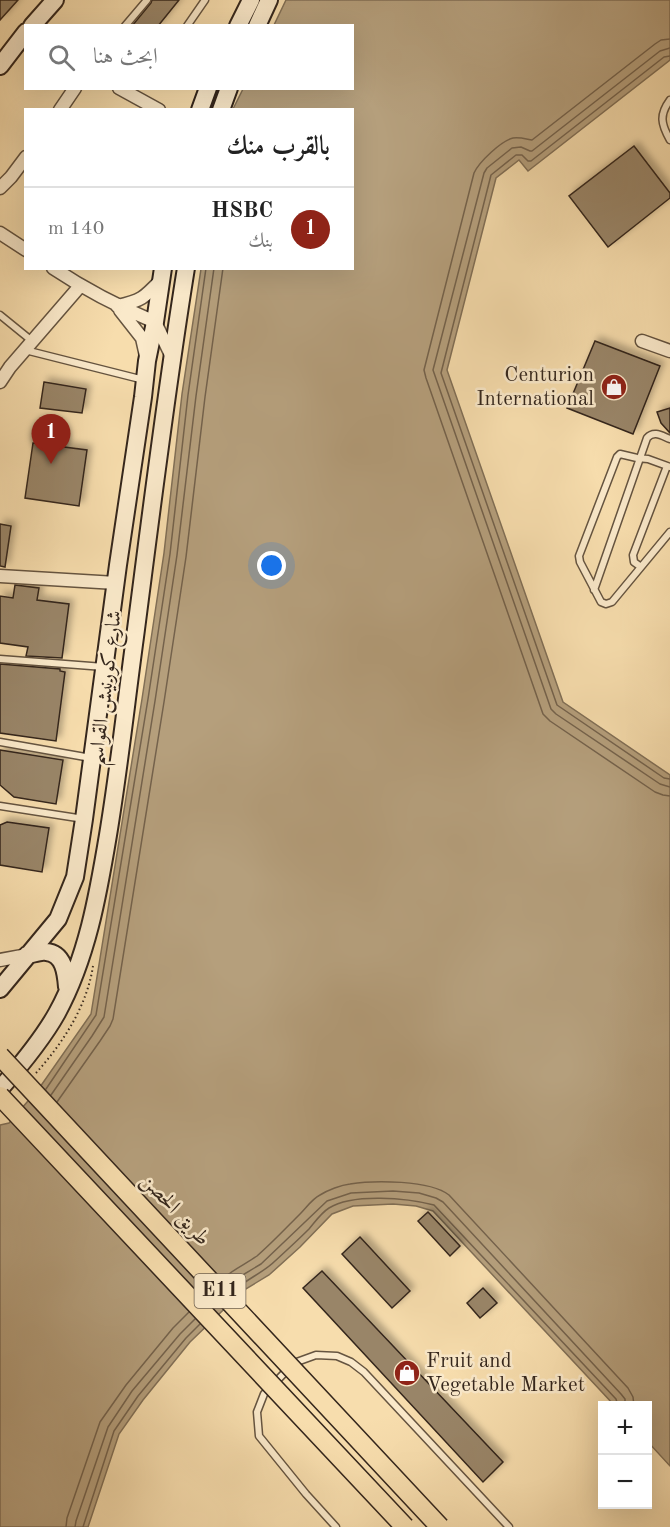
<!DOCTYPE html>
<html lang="ar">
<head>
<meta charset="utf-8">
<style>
	:root { --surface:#fff; --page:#f6f6f6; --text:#222; --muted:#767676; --line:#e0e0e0; --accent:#8f2418 }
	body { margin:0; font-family:"Old Standard TT",Amiri,serif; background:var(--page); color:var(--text); direction:rtl }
	.controls { position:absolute; right:18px; bottom:18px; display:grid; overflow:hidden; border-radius:0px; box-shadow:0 6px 24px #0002 }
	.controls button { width:54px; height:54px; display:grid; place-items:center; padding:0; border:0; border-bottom:2px solid var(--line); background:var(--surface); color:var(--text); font:30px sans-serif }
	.you { position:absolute; left:272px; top:566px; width:21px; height:21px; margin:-15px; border:4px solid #fff; border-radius:50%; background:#1a73e8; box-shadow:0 0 0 9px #1a73e833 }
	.badge { display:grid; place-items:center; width:39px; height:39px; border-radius:50%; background:var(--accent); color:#fff; font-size:20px; font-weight:700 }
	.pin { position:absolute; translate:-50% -50px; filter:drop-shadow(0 2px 3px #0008) }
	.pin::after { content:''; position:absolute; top:32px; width:21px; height:18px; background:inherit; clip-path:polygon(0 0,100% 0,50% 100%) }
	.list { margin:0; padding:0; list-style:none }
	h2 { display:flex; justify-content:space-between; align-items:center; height:78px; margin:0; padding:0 24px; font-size:26px }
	h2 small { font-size:20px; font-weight:400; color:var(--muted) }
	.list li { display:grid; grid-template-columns:39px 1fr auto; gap:18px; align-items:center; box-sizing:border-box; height:84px; padding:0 24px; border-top:2px solid var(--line) }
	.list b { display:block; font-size:22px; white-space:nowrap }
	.list p { margin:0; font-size:20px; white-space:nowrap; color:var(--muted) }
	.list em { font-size:20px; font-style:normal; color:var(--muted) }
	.icon { flex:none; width:33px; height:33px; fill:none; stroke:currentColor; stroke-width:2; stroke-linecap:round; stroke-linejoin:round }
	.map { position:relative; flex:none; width:670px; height:1527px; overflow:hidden; direction:ltr }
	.search { position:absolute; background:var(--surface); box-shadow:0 6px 24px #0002; left:24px; top:24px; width:330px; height:66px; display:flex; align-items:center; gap:15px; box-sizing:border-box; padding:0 21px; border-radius:0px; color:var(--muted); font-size:22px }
	.panel { position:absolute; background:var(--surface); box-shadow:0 6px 24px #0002; left:24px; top:108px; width:330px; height:162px; border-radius:0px; direction:rtl }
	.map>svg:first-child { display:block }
</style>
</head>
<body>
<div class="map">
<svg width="670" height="1527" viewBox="0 0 670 1527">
	<defs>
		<filter id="shadow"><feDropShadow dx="4.5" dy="-4.5" stdDeviation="3" flood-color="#0004"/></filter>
	</defs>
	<rect width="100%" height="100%" fill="#f7ddad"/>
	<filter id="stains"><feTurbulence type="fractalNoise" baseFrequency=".00333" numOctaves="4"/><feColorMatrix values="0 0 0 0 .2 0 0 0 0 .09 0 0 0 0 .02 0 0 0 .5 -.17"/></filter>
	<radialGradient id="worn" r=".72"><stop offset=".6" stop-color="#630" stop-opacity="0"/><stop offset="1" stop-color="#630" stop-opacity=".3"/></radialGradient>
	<path fill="#b59f7c" stroke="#816f56" stroke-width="1.5" d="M286 0H670V60L528 171 519 160 496 178 447 370 563 702 670 775V1466L648 1442V1406L614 1405 433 1211 416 1206 393 1204 353 1206 332 1214 300 1247 269 1275 244 1290 190 1342 143 1400 119 1434 88 1527H0V1125L9 1123 40 1087 91 1014 142 699 164 553 182 394 201 269 352 268V110L233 109 243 89 352 88V26L274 25Z"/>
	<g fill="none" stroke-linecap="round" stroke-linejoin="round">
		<path stroke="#74624c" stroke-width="1.5" d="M670 39 661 40 655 44 532 140C526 139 520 137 513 138 501 141 479 162 474 173L424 370 426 378 543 714 550 721 655 792 663 795 670 796
			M670 48 660 51 532 151H530L521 147 512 148 487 168 484 173 433 370 551 709 556 714 660 784 670 787
			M670 56 664 57 531 161H528L522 155H516L491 175 441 373 557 705 664 778 670 779
			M46 1089 96 1015 148 699 170 554 188 395 206 268
			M51 1095 92 1036 104 1017 155 701 177 555 196 396 214 268
			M57 1102 100 1041 110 1026 113 1019 164 702 186 557 205 397 223 268
			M223 1279C233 1269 246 1264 257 1256 272 1243 286 1228 300 1214 306 1208 312 1199 320 1195 328 1190 341 1185 350 1184 374 1180 430 1180 449 1195L628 1388 633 1397 634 1406
			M229 1286 236 1279 261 1264 327 1201 351 1193 393 1191 419 1193 436 1198 443 1202 621 1394 625 1399V1406
			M234 1291C246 1279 263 1273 275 1261 287 1250 298 1240 309 1229 315 1222 321 1213 329 1208 353 1193 407 1198 434 1205L616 1399 618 1406
			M66 1527 67 1518 100 1422 126 1385 173 1328 189 1312
			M75 1527 76 1521 108 1427 132 1391 180 1334 195 1319
			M83 1527 114 1431 138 1396 186 1338 200 1324"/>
	</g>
	<path fill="#998567" stroke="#34261c" stroke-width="1.5" filter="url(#shadow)" d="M0 0H18L0 20Z
		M152 0H179L158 26H132L151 3Z
		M634 146 670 193V198L608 247 569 196Z
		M595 341 660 366 633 434 567 408Z
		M44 382 86 389 82 413 40 408Z
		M670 408V433L661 423 657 412Z
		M33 443 87 450 79 506 25 498Z
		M0 524 11 526 5 567 0 566Z
		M15 585 39 588 37 600 69 604 62 658 26 656 28 647 0 643V596L13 598Z
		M0 664 60 669V671L65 672 56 741 0 733Z
		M0 750 63 760 56 804 14 797 0 785Z
		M7 822 49 828 42 872 0 865V825Z
		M428 1212 460 1246 450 1256 418 1221Z
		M360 1237 410 1291 392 1308 342 1254Z
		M322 1271 503 1462 483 1482 303 1288Z
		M483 1288 497 1303 480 1318 467 1303Z"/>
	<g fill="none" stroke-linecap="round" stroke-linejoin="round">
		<g stroke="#655440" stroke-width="9">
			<path id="lane" d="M125 26 147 0
				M187 26 205 0
				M670 100C659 115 661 124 670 140
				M0 315 32 341
				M25 350 144 380
				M670 467 648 459 637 458 620 454 617 457 579 556 580 562 601 602 606 604 612 602 670 532
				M641 567 634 562 633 555 667 466
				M594 590 647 438C654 430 662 436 670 439
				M0 659 104 667
				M0 742 91 758
				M0 806 84 819
				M336 1527 306 1494 259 1436 257 1412 264 1394 294 1363 316 1355 337 1356 351 1362 364 1372 509 1527"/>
		</g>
		<g stroke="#655440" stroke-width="15">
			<path id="street" d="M119 88 159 110
				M60 110 75 88
				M0 188 11 177 26 157
				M0 233 26 250
				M53 268C86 290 119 307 155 322L172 357
				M117 306C141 301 144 298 161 280
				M120 310 142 338 146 356
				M642 341 670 351
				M0 382 10 367 80 286
				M0 576 116 583
				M0 960 27 955"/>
		</g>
		<g stroke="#34261c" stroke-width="20">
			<path id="secondary" d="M32 26 55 0
				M238 26 251 0
				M257 26 269 0
				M0 66 26 32
				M200 110 208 88
				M221 110 229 88
				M27 955C33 954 41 951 46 952 64 953 66 974 67 987
				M0 989 58 919 75 877 84 819 118 565 143 397 147 361 155 322 163 268
				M0 1089C21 1065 42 1040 57 1013 87 958 98 895 108 835 119 769 126 703 135 637 151 514 166 391 186 268"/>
		</g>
		<path stroke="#34261c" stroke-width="2" stroke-dasharray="1.5 3" stroke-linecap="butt" d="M36 1073C63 1043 87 1006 93 966"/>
		<use href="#lane" stroke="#fae9ca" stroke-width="6"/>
		<use href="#street" stroke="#fae9ca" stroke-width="12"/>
		<use href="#secondary" stroke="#fae9ca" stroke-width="16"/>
		<g stroke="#34261c" stroke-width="21" stroke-linecap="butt">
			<path id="primary-bridge" d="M0 1056 440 1527
				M0 1096 405 1527"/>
		</g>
		<use href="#primary-bridge" stroke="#f7ddad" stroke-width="18"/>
	</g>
	<defs>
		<g id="shop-disc" transform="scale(1.35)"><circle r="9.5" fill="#8f2418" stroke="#fae9ca"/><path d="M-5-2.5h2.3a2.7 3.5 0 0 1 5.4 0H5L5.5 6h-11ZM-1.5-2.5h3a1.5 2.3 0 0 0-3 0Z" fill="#fff"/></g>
	</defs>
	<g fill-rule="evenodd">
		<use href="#shop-disc" x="614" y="387"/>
		<use href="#shop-disc" x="407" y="1373"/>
	</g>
	<g text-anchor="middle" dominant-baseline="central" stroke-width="5" stroke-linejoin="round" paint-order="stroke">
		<rect fill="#fae9ca" stroke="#6f6050" stroke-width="1.5" x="194.5" y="1274" width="51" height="34" rx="4.5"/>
		<g font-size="20" font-weight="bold" fill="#34261c">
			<text x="220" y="1291">E11</text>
		</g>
		<g font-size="21" fill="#34261c" stroke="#fae9ca" text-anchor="end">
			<text x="594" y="375">Centurion<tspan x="594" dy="24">International</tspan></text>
			<text x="426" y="1361" text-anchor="start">Fruit and<tspan x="426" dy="24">Vegetable Market</tspan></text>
		</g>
		<g font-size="21" fill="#34261c" stroke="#fae9ca">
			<text transform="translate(106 688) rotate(-83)">شارع كورنيش القواسم</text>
			<text transform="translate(175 1210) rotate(47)">طريق الحصن</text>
		</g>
	</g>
	<rect width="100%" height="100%" filter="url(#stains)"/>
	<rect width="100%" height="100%" fill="url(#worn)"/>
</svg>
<div class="controls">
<button>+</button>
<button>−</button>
</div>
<div class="you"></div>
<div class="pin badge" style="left:51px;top:464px">1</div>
<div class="search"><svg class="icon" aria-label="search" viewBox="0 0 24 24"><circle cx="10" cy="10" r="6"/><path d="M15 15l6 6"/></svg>ابحث هنا</div>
<section class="panel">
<h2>بالقرب منك<small></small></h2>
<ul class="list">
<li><span class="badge">1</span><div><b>HSBC</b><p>بنك</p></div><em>140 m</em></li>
</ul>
</section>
</div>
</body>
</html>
